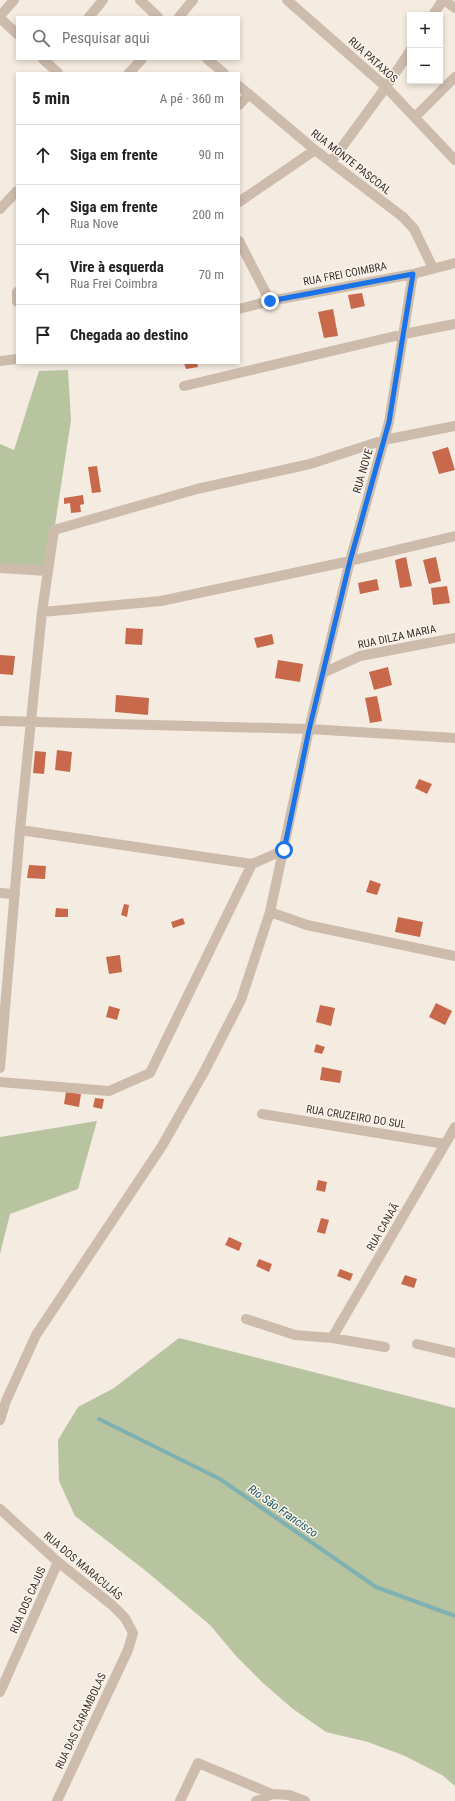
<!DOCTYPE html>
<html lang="pt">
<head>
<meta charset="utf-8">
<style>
	:root { --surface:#fff; --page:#f6f6f6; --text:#222; --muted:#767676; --line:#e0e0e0 }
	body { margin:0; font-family:"Roboto Condensed",sans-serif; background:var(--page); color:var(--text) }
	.controls { position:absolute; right:12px; top:12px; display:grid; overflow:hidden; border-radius:0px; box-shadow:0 2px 6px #0003 }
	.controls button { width:36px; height:36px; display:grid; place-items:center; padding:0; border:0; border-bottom:1px solid var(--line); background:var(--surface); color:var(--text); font:20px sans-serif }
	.stop { position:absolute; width:12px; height:12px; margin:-9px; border:3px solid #1a73e8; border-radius:50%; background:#fff }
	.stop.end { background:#1a73e8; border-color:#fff; box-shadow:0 1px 4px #0008 }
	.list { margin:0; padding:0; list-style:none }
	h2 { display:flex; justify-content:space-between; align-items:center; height:52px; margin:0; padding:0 16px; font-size:17px }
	h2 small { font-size:13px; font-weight:400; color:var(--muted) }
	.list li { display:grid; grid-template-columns:26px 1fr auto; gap:12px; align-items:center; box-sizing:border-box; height:60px; padding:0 16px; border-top:1px solid var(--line) }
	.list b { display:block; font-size:15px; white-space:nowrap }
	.list p { margin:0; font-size:13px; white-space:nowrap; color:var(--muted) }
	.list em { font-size:13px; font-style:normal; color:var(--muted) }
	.icon { flex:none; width:22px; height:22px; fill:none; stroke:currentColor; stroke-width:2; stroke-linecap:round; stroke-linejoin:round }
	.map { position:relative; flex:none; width:455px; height:1801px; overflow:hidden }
	.search { position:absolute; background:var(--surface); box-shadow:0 2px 6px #0003; left:16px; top:16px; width:224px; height:44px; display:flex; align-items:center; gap:10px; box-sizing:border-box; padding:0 14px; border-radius:0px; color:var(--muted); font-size:15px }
	.panel { position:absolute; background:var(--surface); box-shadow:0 2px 6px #0003; left:16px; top:72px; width:224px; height:292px; border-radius:0px }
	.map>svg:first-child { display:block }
</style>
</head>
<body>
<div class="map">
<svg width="455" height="1801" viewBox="0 0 455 1801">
	<rect width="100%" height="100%" fill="#f4ebe1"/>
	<path fill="#b8c4a0" d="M68 370 71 420 48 571 0 568V444L14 450 39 371Z
		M97 1121 78 1189 10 1214 0 1254V1137Z
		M179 1338 455 1408V1786L442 1775 405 1756 368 1742 326 1732 293 1709 263 1683 236 1656 210 1625 146 1571 75 1516 59 1481 58 1440 78 1407 114 1388Z"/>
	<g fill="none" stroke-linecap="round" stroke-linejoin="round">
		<path stroke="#7fb0b2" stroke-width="4" d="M99 1419 220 1479 376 1587 455 1616"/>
	</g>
	<path fill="#c8694b" d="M362 293 365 306 351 309 348 295Z
		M333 309 338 336 324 338 318 312Z
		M184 363H197L198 367 186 369Z
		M448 447 455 470 439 474 432 452Z
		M97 466 101 492 92 493 88 467Z
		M83 495 84 504 80 505 81 512 71 513 70 503 64 504V498Z
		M406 557 412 586 400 588 395 560Z
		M436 557 441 581 429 584 423 560Z
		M377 579 379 590 360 594 358 583Z
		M447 586 450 603 433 605 431 588Z
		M126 628 143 629 142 645 125 644Z
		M272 634 274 644 257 648 254 638Z
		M0 655 15 656 13 675 0 674Z
		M278 660 303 664 300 682 275 678Z
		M388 667 392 685 374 690 369 672Z
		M116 695 149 698 148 715 115 712Z
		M377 696 382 721 370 723 365 698Z
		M57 750 72 752 70 772 55 770Z
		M35 751 46 752 44 774 33 773Z
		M419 779 432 784 427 794 415 788Z
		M29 865 46 866 45 879 27 878Z
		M370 880 381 884 377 895 366 892Z
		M124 904 129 905 127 917 121 915Z
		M56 908 68 909V917H55Z
		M398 917 423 922 420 937 395 932Z
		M183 918 185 924 173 928 171 922Z
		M120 955 122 972 109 974 106 957Z
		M436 1003 452 1011 445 1025 429 1017Z
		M320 1005 335 1008 331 1026 316 1022Z
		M109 1006 120 1009 117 1020 106 1017Z
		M316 1044 325 1047 322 1054 314 1052Z
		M322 1067 342 1071 340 1083 320 1080Z
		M66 1092 81 1094 79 1107 64 1104Z
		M95 1098 104 1099 102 1109 93 1107Z
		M318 1180 327 1182 325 1192 316 1190Z
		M321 1218 329 1220 325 1234 317 1232Z
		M229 1237 242 1243 239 1251 225 1245Z
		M259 1259 272 1264 269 1272 256 1266Z
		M340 1269 353 1274 350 1281 337 1276Z
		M405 1275 417 1279 414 1288 401 1284Z"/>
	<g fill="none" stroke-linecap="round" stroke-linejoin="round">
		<path stroke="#cdbbac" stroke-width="10" d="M140 0 158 17
			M287 0 386 87 455 160
			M444 0 455 8
			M433 15 443 0
			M0 16 14 0
			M89 17 103 0
			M179 17 193 0
			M0 18 17 34
			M43 59 58 73
			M207 59 224 73
			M129 73 142 59
			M239 86 315 150 403 217 414 229 433 268
			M239 105 249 94
			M415 117 455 77
			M331 162 386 87 410 51
			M239 202 315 150
			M0 209 17 191
			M239 241 270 301
			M17 292V302
			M239 309 270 301 413 274 455 263
			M0 361 17 359
			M184 386 404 334 455 324
			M0 568 48 571
			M42 612 161 601 350 561 455 536
			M323 673 360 656 455 638
			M0 721 309 729 455 738
			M20 830 252 864
			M0 893 15 894
			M270 912 307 925 455 956
			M0 1068 20 830 42 612 54 530 197 489 310 464 384 440 455 426
			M0 1082 109 1091 150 1073 252 864 284 850
			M262 1114 445 1144
			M246 1319 295 1335 332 1338 385 1347
			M332 1338 455 1127
			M417 1344 455 1353
			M0 1420 6 1401 36 1335 162 1146 204 1072 241 1000 270 912 309 729 350 561 389 422 413 274
			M0 1509 58 1562 112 1605 125 1618 133 1633 128 1650 57 1801
			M0 1692 58 1562
			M180 1801 198 1763 272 1794 289 1795 305 1801
			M256 1801 272 1794"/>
	</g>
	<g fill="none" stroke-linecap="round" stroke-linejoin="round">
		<path stroke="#1a73e8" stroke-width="5" d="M270 301 413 274 389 422 350 561 309 730 284 850"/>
	</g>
	<g text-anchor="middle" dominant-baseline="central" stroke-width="3" stroke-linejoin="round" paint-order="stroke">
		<g font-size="11" fill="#3b302b" stroke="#fbf5ee">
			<text transform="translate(373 60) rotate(42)">RUA PATAXOS</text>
			<text transform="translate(351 162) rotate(38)">RUA MONTE PASCOAL</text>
			<text transform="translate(345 274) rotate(-11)">RUA FREI COIMBRA</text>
			<text transform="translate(363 471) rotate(-74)">RUA NOVE</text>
			<text transform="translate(397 637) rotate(-12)">RUA DILZA MARIA</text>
			<text transform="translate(356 1117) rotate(9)">RUA CRUZEIRO DO SUL</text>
			<text transform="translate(383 1227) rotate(-60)">RUA CANAÃ</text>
			<text transform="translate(83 1566) rotate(40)">RUA DOS MARACUJÁS</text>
			<text transform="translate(28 1600) rotate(-66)">RUA DOS CAJUS</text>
			<text transform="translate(81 1721) rotate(-65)">RUA DAS CARAMBOLAS</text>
		</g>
		<g font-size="12" font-style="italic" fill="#1f5a5e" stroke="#fbf5ee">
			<text transform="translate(283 1511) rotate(35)">Rio São Francisco</text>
		</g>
	</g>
</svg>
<div class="controls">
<button>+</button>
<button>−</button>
</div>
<div class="stop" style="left:284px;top:850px"></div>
<div class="stop end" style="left:270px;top:301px"></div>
<div class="search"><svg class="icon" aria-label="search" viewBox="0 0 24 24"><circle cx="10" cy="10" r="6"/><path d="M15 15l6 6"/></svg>Pesquisar aqui</div>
<section class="panel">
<h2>5 min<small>A pé · 360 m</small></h2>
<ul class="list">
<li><svg class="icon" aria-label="ahead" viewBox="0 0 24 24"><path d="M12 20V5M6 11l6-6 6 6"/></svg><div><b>Siga em frente</b></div><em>90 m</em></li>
<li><svg class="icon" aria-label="ahead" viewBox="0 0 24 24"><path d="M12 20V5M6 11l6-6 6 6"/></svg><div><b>Siga em frente</b><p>Rua Nove</p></div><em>200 m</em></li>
<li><svg class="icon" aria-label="left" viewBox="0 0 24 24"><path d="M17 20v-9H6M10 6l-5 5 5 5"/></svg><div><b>Vire à esquerda</b><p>Rua Frei Coimbra</p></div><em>70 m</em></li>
<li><svg class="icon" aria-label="arrive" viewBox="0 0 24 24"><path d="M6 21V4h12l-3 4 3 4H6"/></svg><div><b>Chegada ao destino</b></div></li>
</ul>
</section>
</div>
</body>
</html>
